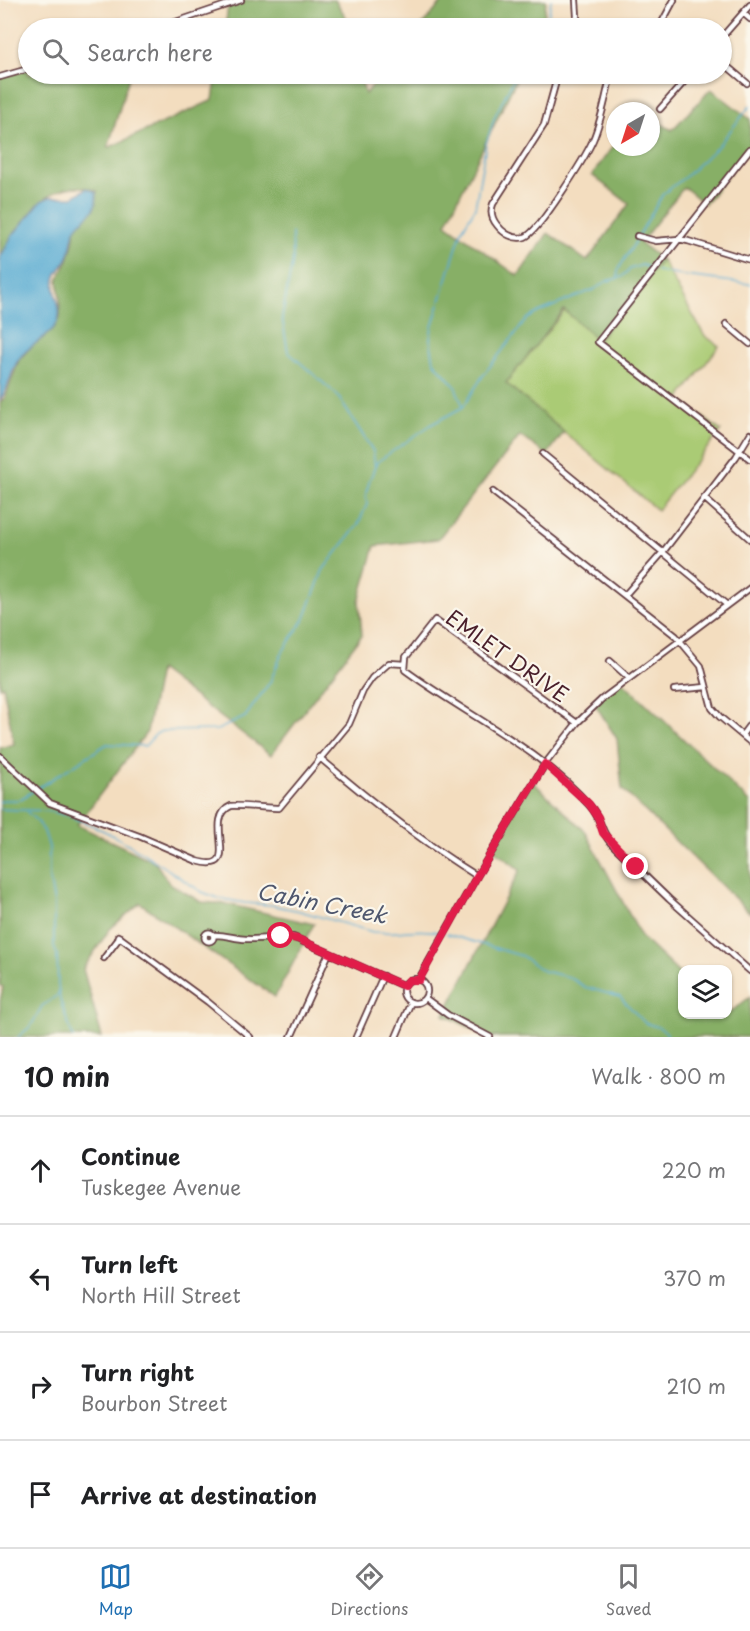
<!DOCTYPE html>
<html lang="en">
<head>
<meta charset="utf-8">
<style>
	:root { --surface:#fff; --page:#f2f2f2; --text:#202124; --muted:#757577; --line:#e0e0e0; --accent:#1f6fb2 }
	body { margin:0; font-family:"Playpen Sans",sans-serif; background:var(--page); color:var(--text) }
	.controls { position:absolute; right:18px; bottom:18px; display:grid; overflow:hidden; border-radius:12px; box-shadow:0 2px 4px #0004 }
	.controls button { width:54px; height:54px; display:grid; place-items:center; padding:0; border:0; border-bottom:2px solid var(--line); background:var(--surface); color:var(--text); font:30px sans-serif }
	.compass { position:absolute; left:606px; top:102px; width:54px; height:54px; border-radius:50%; background:var(--surface); box-shadow:0 2px 4px #0004; rotate:219deg }
	.stop { position:absolute; width:18px; height:18px; margin:-14px; border:4px solid #e11d48; border-radius:50%; background:#fff }
	.stop.end { background:#e11d48; border-color:#fff; box-shadow:0 2px 6px #0008 }
	.list { margin:0; padding:0; list-style:none }
	h2 { display:flex; justify-content:space-between; align-items:center; height:78px; margin:0; padding:0 24px; font-size:26px }
	h2 small { font-size:20px; font-weight:400; color:var(--muted) }
	.list li { display:grid; grid-template-columns:39px 1fr auto; gap:18px; align-items:center; box-sizing:border-box; height:108px; padding:0 24px; border-top:2px solid var(--line) }
	.list b { display:block; font-size:22px; white-space:nowrap }
	.list p { margin:0; font-size:20px; white-space:nowrap; color:var(--muted) }
	.list em { font-size:20px; font-style:normal; color:var(--muted) }
	.icon { flex:none; width:33px; height:33px; fill:none; stroke:currentColor; stroke-width:2; stroke-linecap:round; stroke-linejoin:round }
	.map { position:relative; flex:none; width:750px; height:1037px; overflow:hidden }
	.search { position:absolute; background:var(--surface); box-shadow:0 2px 4px #0004; left:18px; right:18px; top:18px; height:66px; display:flex; align-items:center; gap:15px; box-sizing:border-box; padding:0 21px; border-radius:33px; color:var(--muted); font-size:22px }
	.sheet { height:510px; background:var(--surface) }
	nav { display:flex; justify-content:space-around; align-items:center; box-sizing:border-box; height:84px; border-top:2px solid var(--line); background:var(--surface); font-size:16px; color:var(--muted) }
	nav a { display:grid; justify-items:center; gap:3px }
	nav .on { color:var(--accent) }
	.map>svg:first-child { display:block }
</style>
</head>
<body>
<div class="map">
<svg width="750" height="1037" viewBox="0 0 750 1037">
	<rect width="100%" height="100%" fill="#fbf7ec"/>
	<filter id="ink" filterUnits="userSpaceOnUse"><feTurbulence type="fractalNoise" baseFrequency=".0167" numOctaves="2"/><feDisplacementMap in="SourceGraphic" scale="12" xChannelSelector="R" yChannelSelector="G"/><feConvolveMatrix kernelMatrix="1 2 1 2 8 2 1 2 1" color-interpolation-filters="sRGB"/></filter>
	<filter id="wash" filterUnits="userSpaceOnUse"><feTurbulence type="fractalNoise" baseFrequency=".008" numOctaves="4" result="noise"/><feDisplacementMap in="SourceGraphic" scale="24" xChannelSelector="R" yChannelSelector="G"/><feGaussianBlur stdDeviation="1.35" result="paint"/><feColorMatrix in="noise" values="0 0 0 0 0 0 0 0 0 0 0 0 0 0 0 0 0 1.4 0 .05"/><feComposite in="paint" operator="in"/></filter>
	<g filter="url(#wash)">
		<rect width="100%" height="100%" fill="#f3ddbf"/>
		<path fill="#aacb74" stroke="#7a7550" stroke-width="1.5" d="M662 260 704 335 719 346 679 399 721 431 657 510 505 383 565 310 598 340Z"/>
		<path fill="#87af66" stroke="#686748" stroke-width="1.5" d="M248 0H335L346 17 349 28H225L228 6Z
			M444 0H546L544 21 540 28H420Z
			M28 69V74H130L108 148 213 100 217 74H360L365 94 383 74H519L446 224 518 276 548 233 587 261 629 204 592 175 615 143V147H651V118L672 130 711 89 750 119V147L705 204 684 187 640 243 662 260 598 340 564 310 506 383 564 432 547 455 520 436 438 539 375 546 359 601 362 635 271 755 159 670 147 732 77 825 155 862 169 883 201 902 226 904 314 924 275 997 140 903 109 930 83 969 102 1037H0V1001L3 987 0 985V748L14 744 3 686 0 687V402L5 398 19 360 34 343 51 331 60 317V299L58 280 68 260 73 243 75 227 94 207 97 191C48 172 20 226 0 261V78Z
			M621 680 750 802V913L622 789 617 739 593 701Z
			M531 780 585 831 642 938 682 976V1014L725 1016 750 997V1037H489L444 1015 520 870 490 847Z"/>
		<path fill="#56aad2" stroke="#50647e" stroke-width="1.5" d="M87 188 96 192C99 216 84 214 75 230 71 238 72 248 68 257 65 264 59 269 56 276 50 293 66 308 56 325 49 337 29 345 19 359 10 372 10 388 0 400V258L12 236 41 201 50 197H73Z"/>
		<g fill="none" stroke-linecap="round" stroke-linejoin="round">
			<path stroke="#56aad2" stroke-width="1.5" d="M541 28 548 18 551 0
				M292 233 293 259 282 317 288 352 337 395 373 451 375 467
				M639 235 663 194 685 177 718 146 750 106
				M657 271 677 275 750 284
				M618 277V270L637 239
				M463 406 455 386 434 362 430 339 432 327 462 230 475 208 486 144 495 116 516 74
				M0 802 4 800H19L107 744 145 746 156 734 162 731 217 730 245 717 270 682 283 651 304 620 323 570 358 525 367 504 366 493 370 479 377 462 432 424 463 407 484 374 527 319 539 312 595 289 607 281 622 277 630 269 642 265 652 269
				M0 809C21 811 44 808 64 815 115 830 158 864 202 892L218 898 245 903 271 905 300 911 373 932C397 934 419 927 443 933
				M27 812 38 822 44 831 49 847V875L54 903V947L57 954 58 985 60 1000 73 1037
				M447 934 522 956 543 971 569 977 585 987 620 997 645 1023 658 1027 667 1033V1037
				M18 1037 31 1026 42 1006 59 994"/>
		</g>
	</g>
	<g filter="url(#ink)">
		<g fill="none" stroke-linecap="round" stroke-linejoin="round">
			<g stroke="#633c41" stroke-width="8">
				<path id="minor" d="M743 13 750 19
					M158 28 241 0
					M574 28 577 16 576 0
					M659 28 674 0
					M722 37 750 5
					M722 62 747 83
					M558 74 544 125 493 204C490 212 492 219 497 225 504 234 514 240 525 237 539 232 586 156 593 140 602 119 606 95 611 74
					M0 77 28 69
					M660 109 691 74
					M750 149 598 342 750 459
					M637 236 656 241 679 239 688 241 750 260
					M726 324 750 344
					M543 454 727 605
					M493 492 676 636 701 666 712 708 720 717 750 742
					M704 498 750 539
					M625 595 663 552 736 457 750 434
					M610 661 629 678
					M674 690 706 687
					M577 723 435 620 406 657 405 670C466 715 540 748 590 806 600 816 601 831 610 842L669 899 750 971
					M742 735 750 724
					M0 756 50 803 139 836 197 861C245 875 201 819 231 806 235 805 270 808 279 808L349 724 363 691 372 678 389 663 405 664
					M319 757C369 800 422 842 477 876
					M204.5 937a4.5 4.5 0 1 1 9 0a4.5 4.5 0 1 1-9 0Z
					M213 935C225 934 235 939 246 939 262 940 277 936 293 937L404 986
					M118 936 208 1002 250 1037
					M104 958 120 937
					M403 991a12 12 0 1 1 24 0a12 12 0 1 1-24 0Z
					M419 979 477 876 545 764 577 723 602 699 750 588
					M425 998 448 1015 490 1037
					M291 1037 329 953
					M356 1037 383 976
					M396 1037 411 1002"/>
			</g>
			<use href="#minor" stroke="#fff" stroke-width="4.5"/>
		</g>
	</g>
	<g fill="none" stroke-linecap="round" stroke-linejoin="round" filter="url(#ink)">
		<path stroke="#e11d48" stroke-width="8" d="M281 936 298 939 404 986 409 980H419L477 876 545 764 589 804 598 817 603 833 636 867"/>
	</g>
	<g text-anchor="middle" dominant-baseline="central" stroke-width="4.5" stroke-linejoin="round" paint-order="stroke">
		<g font-size="21" fill="#4a1f2b" stroke="#fbf7ec">
			<text transform="translate(508 655) rotate(35)">EMLET DRIVE</text>
		</g>
		<g font-size="22" font-style="italic" fill="#4f576e" stroke="#fbf7ec">
			<text transform="translate(322 902) rotate(11)">Cabin Creek</text>
		</g>
	</g>
</svg>
<div class="controls">
<button><svg class="icon" aria-label="layers" viewBox="0 0 24 24"><path d="M12 4l9 5-9 5-9-5zM3 14l9 5 9-5"/></svg></button>
</div>
<svg class="compass" viewBox="-18 -18 36 36"><path d="M0-13l5 13h-10z" fill="#e53935"/><path d="M0 13l5-13h-10z" fill="#757577"/></svg>
<div class="stop" style="left:281px;top:936px"></div>
<div class="stop end" style="left:636px;top:867px"></div>
<div class="search"><svg class="icon" aria-label="search" viewBox="0 0 24 24"><circle cx="10" cy="10" r="6"/><path d="M15 15l6 6"/></svg>Search here</div>
</div>
<section class="sheet">
<h2>10 min<small>Walk · 800 m</small></h2>
<ul class="list">
<li><svg class="icon" aria-label="ahead" viewBox="0 0 24 24"><path d="M12 20V5M6 11l6-6 6 6"/></svg><div><b>Continue</b><p>Tuskegee Avenue</p></div><em>220 m</em></li>
<li><svg class="icon" aria-label="left" viewBox="0 0 24 24"><path d="M17 20v-9H6M10 6l-5 5 5 5"/></svg><div><b>Turn left</b><p>North Hill Street</p></div><em>370 m</em></li>
<li><svg class="icon" aria-label="right" viewBox="0 0 24 24"><path d="M7 20v-9h11M14 6l5 5-5 5"/></svg><div><b>Turn right</b><p>Bourbon Street</p></div><em>210 m</em></li>
<li><svg class="icon" aria-label="arrive" viewBox="0 0 24 24"><path d="M6 21V4h12l-3 4 3 4H6"/></svg><div><b>Arrive at destination</b></div></li>
</ul>
</section>
<nav>
<a class="on"><svg class="icon" aria-label="map" viewBox="0 0 24 24"><path d="M3 6l6-2 6 2 6-2v14l-6 2-6-2-6 2zM9 4v14M15 6v14"/></svg>Map</a>
<a><svg class="icon" aria-label="directions" viewBox="0 0 24 24"><path d="M12 3l9 9-9 9-9-9zM9 14v-3h6M13 9l2 2-2 2"/></svg>Directions</a>
<a><svg class="icon" aria-label="saved" viewBox="0 0 24 24"><path d="M7 4h10v16l-5-4-5 4z"/></svg>Saved</a>
</nav>
</body>
</html>
